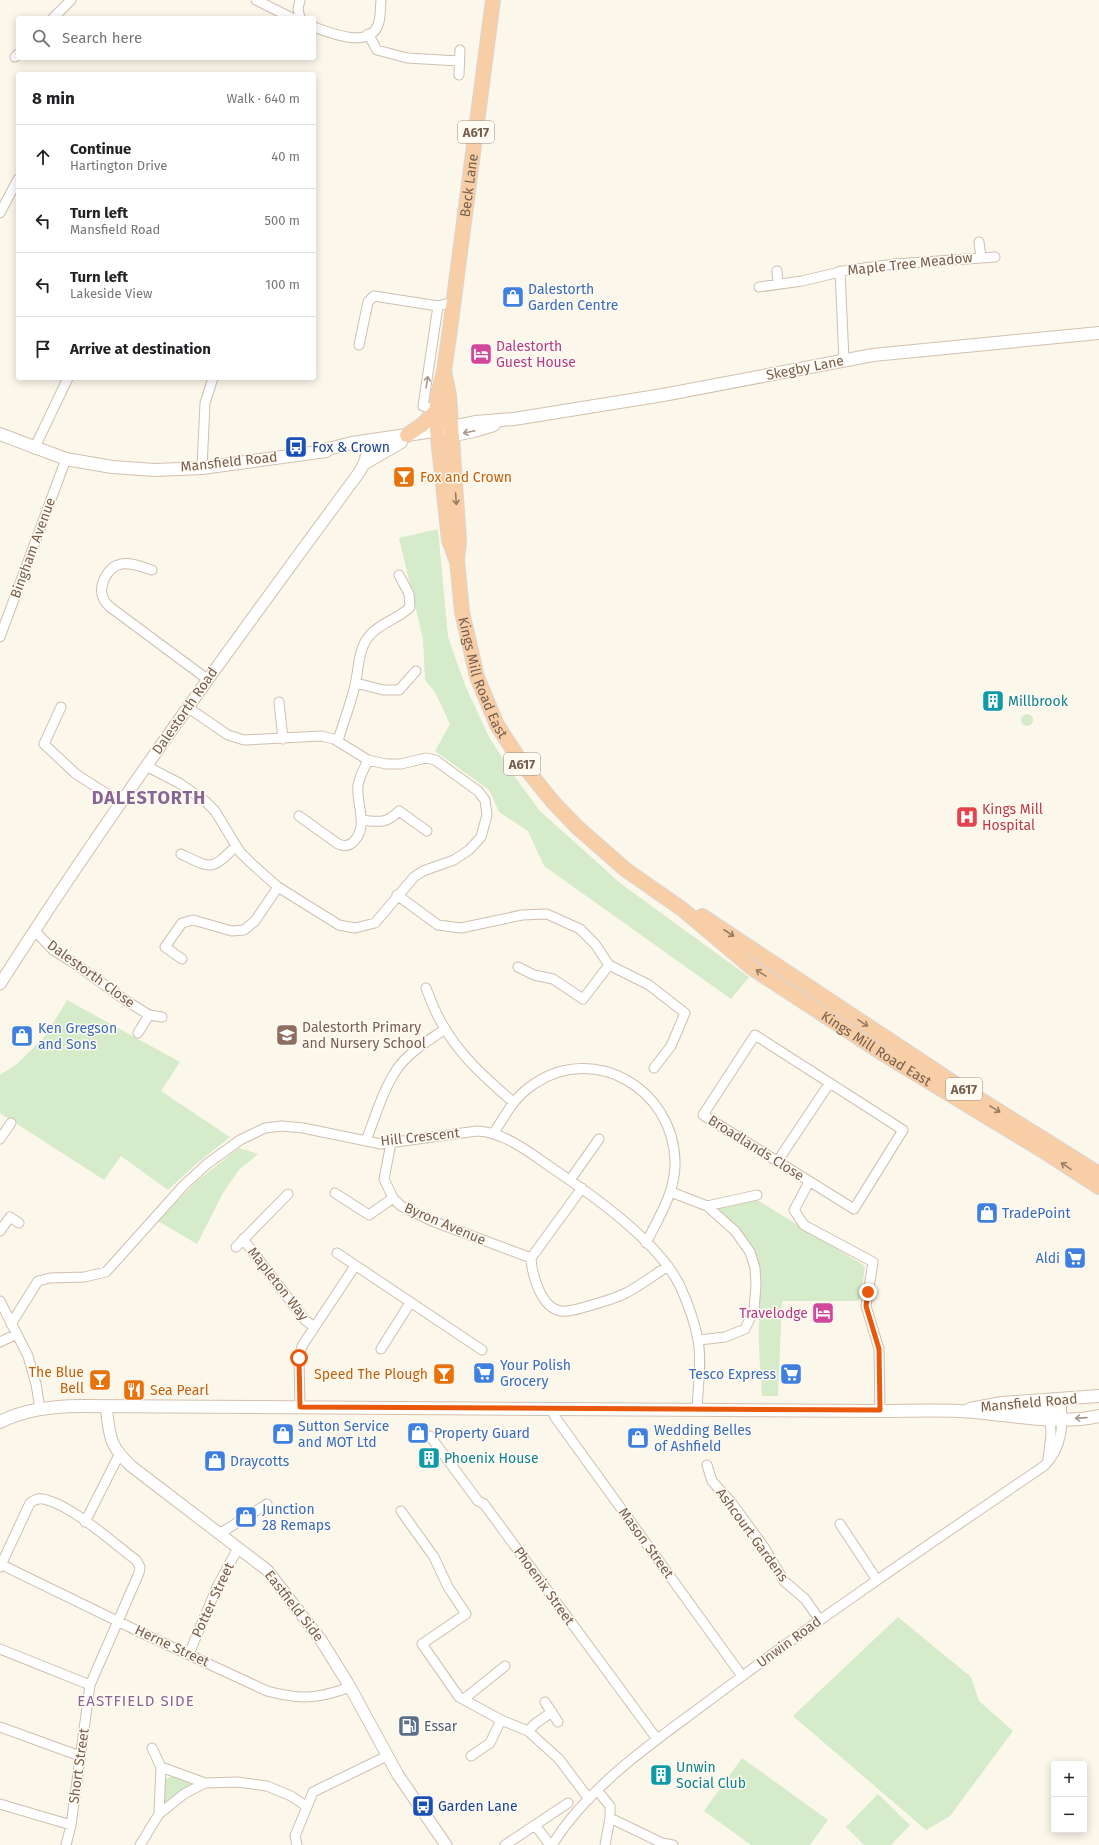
<!DOCTYPE html>
<html lang="en">
<head>
<meta charset="utf-8">
<style>
	:root { --surface:#fff; --page:#f6f6f6; --text:#202124; --muted:#757577; --line:#e0e0e0 }
	body { margin:0; font-family:"Fira Sans",sans-serif; background:var(--page); color:var(--text) }
	.controls { position:absolute; right:12px; bottom:12px; display:grid; overflow:hidden; border-radius:4px; box-shadow:0 2px 10px #0003 }
	.controls button { width:36px; height:36px; display:grid; place-items:center; padding:0; border:0; border-bottom:1px solid var(--line); background:var(--surface); color:var(--text); font:20px sans-serif }
	.stop { position:absolute; width:12px; height:12px; margin:-9px; border:3px solid #ea580c; border-radius:50%; background:#fff }
	.stop.end { background:#ea580c; border-color:#fff; box-shadow:0 1px 4px #0008 }
	.list { margin:0; padding:0; list-style:none }
	h2 { display:flex; justify-content:space-between; align-items:center; height:52px; margin:0; padding:0 16px; font-size:17px }
	h2 small { font-size:13px; font-weight:400; color:var(--muted) }
	.list li { display:grid; grid-template-columns:26px 1fr auto; gap:12px; align-items:center; box-sizing:border-box; height:64px; padding:0 16px; border-top:1px solid var(--line) }
	.list b { display:block; font-size:15px; white-space:nowrap }
	.list p { margin:0; font-size:13px; white-space:nowrap; color:var(--muted) }
	.list em { font-size:13px; font-style:normal; color:var(--muted) }
	.icon { flex:none; width:22px; height:22px; fill:none; stroke:currentColor; stroke-width:2; stroke-linecap:round; stroke-linejoin:round }
	.map { position:relative; flex:none; width:1099px; height:1845px; overflow:hidden }
	.search { position:absolute; background:var(--surface); box-shadow:0 2px 10px #0003; left:16px; top:16px; width:300px; height:44px; display:flex; align-items:center; gap:10px; box-sizing:border-box; padding:0 14px; border-radius:4px; color:var(--muted); font-size:15px }
	.panel { position:absolute; background:var(--surface); box-shadow:0 2px 10px #0003; left:16px; top:72px; width:300px; height:308px; border-radius:4px }
	.map>svg:first-child { display:block }
</style>
</head>
<body>
<div class="map">
<svg width="1099" height="1845" viewBox="0 0 1099 1845">
	<rect width="100%" height="100%" fill="#fcf7eb"/>
	<path fill="#d5ebc9" d="M438 529 448 637 465 685 489 737 515 777 539 810 620 883 749 977 731 999 544 866 528 831 499 812 489 790 435 751 450 724 435 692 425 680 423 639 399 538Z
		M1021 720a6 6 0 1 1 12 0a6 6 0 1 1-12 0Z
		M67 1000 180 1062 161 1091 230 1137 195 1165 168 1190 121 1156 104 1180 0 1113V1075L17 1064 46 1035Z
		M239 1148 258 1154 239 1170 223 1193 197 1244 158 1221 197 1181Z
		M754 1198 865 1266 861 1296 858 1301H782L778 1396H762C761 1374 758 1351 759 1328 759 1294 765 1260 741 1231 735 1223 726 1217 718 1210L720 1206Z
		M898 1617 971 1677 979 1701 1013 1731 950 1816 926 1830 793 1716Z
		M742 1758 828 1820 810 1845H751L704 1811Z
		M172 1776 193 1785 177 1793 163 1807 165 1779Z
		M878 1794 910 1825 891 1845H864L846 1827Z"/>
	<g fill="none" stroke-linecap="round" stroke-linejoin="round">
		<g stroke="#cfbfb0" stroke-width="11">
			<path id="minor" d="M256 0 292 18
				M53 18 71 0
				M300 18 298 9 300 0
				M314 27C330 33 369 49 378 25 381 18 380 8 381 0
				M368 34 377 50 407 58 459 61
				M15 57 18 54
				M459 75 460 50
				M0 213 18 179
				M979 242 981 258
				M777 271 778 284
				M840 271 844 360
				M759 287 802 281 848 270 895 264 995 257
				M359 345 368 302 374 296 438 306
				M437 410 423 406 438 306 453 302
				M34 449 68 378
				M202 468 205 403 213 378
				M152 570C142 567 131 562 121 564 107 567 97 587 104 600 105 602 108 605 110 607L207 679
				M0 637 66 459
				M356 683 383 690H399L416 671
				M279 702 283 739
				M61 707 44 744 76 774 121 803
				M338 741C343 722 351 704 355 685 359 668 358 648 370 635 381 622 399 619 410 607L409 594 399 575
				M146 766 179 783 205 801 215 811 240 852 251 863 278 887 339 925 355 928 375 923 414 877 423 871 454 860 469 850 481 837 487 815 485 800 478 791 435 760 426 758 401 764H386L368 760 334 739 321 736 244 740 228 735 187 707
				M299 816 338 844C343 846 348 846 352 843 370 828 356 805 358 786 359 777 364 769 368 760
				M362 820C379 822 386 824 399 811L427 831
				M181 854C212 869 211 871 236 846
				M397 895 438 925 461 928 522 915 547 914 580 929 595 944 609 965 649 985 685 1013 671 1046 654 1068
				M34 930 53 950 77 965 125 1000 149 1015 162 1017
				M182 959 165 947 182 923 193 920 232 931 244 930 255 921 278 887
				M518 967 534 975 553 979 583 999 609 965
				M426 988C431 1001 436 1015 444 1027 461 1057 488 1080 513 1102
				M138 1033 149 1015
				M755 1035 903 1130 854 1209 703 1115Z
				M494 1133C505 1115 515 1096 534 1084 595 1043 673 1089 675 1161 676 1191 659 1217 646 1243
				M0 1139 11 1123
				M366 1141C375 1117 383 1090 397 1069 409 1052 428 1041 445 1029
				M391 1143 384 1179 393 1198 401 1206 432 1221 531 1258
				M777 1162 829 1084
				M570 1180 599 1139
				M809 1182 794 1210 804 1225 873 1262 866 1306 879 1349 880 1411
				M582 1188 531 1258C532 1275 541 1308 561 1311 569 1312 578 1309 585 1307 599 1303 614 1299 626 1293 641 1285 654 1275 668 1266
				M671 1192 707 1206 735 1231 750 1252 755 1268 756 1285 754 1310 745 1329 725 1337 699 1340
				M335 1193 369 1215 393 1198
				M707 1206 757 1195
				M0 1231 10 1217 19 1223
				M243 1239 305 1320 314 1327
				M236 1247 288 1194
				M337 1253 482 1350
				M0 1301 28 1356 36 1384 40 1409
				M11 1324 38 1281 50 1278 84 1277 106 1272 184 1185 207 1164 240 1140 265 1128 282 1126 303 1128 381 1144 477 1131C503 1132 528 1151 549 1166 591 1194 660 1242 681 1288 688 1304 695 1323 698 1340 702 1360 698 1388 697 1409
				M0 1342 17 1334
				M381 1349 410 1303
				M300 1407 299 1359 302 1346 355 1266
				M1004 1407 1031 1410 1056 1411 1063 1418
				M552 1410 555 1417 742 1676
				M430 1436 478 1501 484 1504 657 1739
				M1048 1460 1051 1434 1050 1415
				M707 1465 712 1481 731 1502 764 1547 784 1581 805 1599 819 1619
				M401 1511 434 1557 448 1587 466 1614 422 1644 459 1697 501 1720 528 1731 559 1759 589 1799
				M85 1522 119 1455
				M840 1524 877 1580
				M219 1534 267 1504
				M0 1564 144 1634 267 1691C300 1700 318 1699 350 1687
				M0 1567 30 1503C35 1499 40 1497 47 1500 75 1508 112 1542 136 1560L140 1567 139 1573 90 1685 71 1825 66 1845
				M0 1649 90 1685
				M189 1654 217 1587 238 1548
				M464 1699 505 1666
				M545 1702 558 1722
				M0 1727 80 1756
				M528 1731 536 1723 552 1712
				M152 1748 161 1767 159 1814
				M471 1756 490 1743 501 1720
				M161 1767 205 1783
				M597 1790 610 1806V1818L605 1845
				M0 1804 71 1825
				M610 1818 662 1843 673 1845
				M535 1825 550 1845
				M140 1845 159 1814 184 1794 205 1783 237 1782 267 1786 291 1796 306 1806
				M297 1845 295 1836 313 1792 387 1756
				M505 1845 568 1803
				M552 1845C592 1781 659 1739 718 1694 824 1615 934 1541 1044 1466 1063 1447 1063 1425 1061 1399"/>
		</g>
		<g stroke="#cfbfb0" stroke-width="13">
			<path id="tertiary" d="M0 984C112 808 235 641 358 474 366 462 368 455 366 441
				M106 1406C110 1436 108 1444 131 1466L267 1570 321 1640 350 1687 398 1775 446 1845"/>
		</g>
		<g stroke="#d2c0ae" stroke-width="14">
			<path id="secondary" d="M0 434 66 459 112 467 155 470 202 468 326 451
				M444 437 474 431 494 425
				M320 451 352 443 427 432 475 422 514 419 663 395 873 355 1099 333
				M365 463 401 442
				M970 1409 1002 1403 1099 1396
				M0 1422C25 1409 53 1406 81 1406L880 1411C906 1411 933 1410 959 1411 1003 1413 1055 1426 1099 1416"/>
		</g>
		<g stroke="#dcd5d1" stroke-width="16">
			<g id="trunk">
				<path id="s1" d="M444 371 449 395 459 541 457 560 462 612 477 677 497 725 523 765 553 802 577 827 626 870 682 909 752 968 885 1055 1045 1152 1099 1187"/>
				<path d="M407 435 422 425 437 410"/>
				<path id="s2" d="M456 559 449 540 437 429V398L444 371 450 329 493 0"/>
				<path d="M702 916 954 1083 1099 1174"/>
			</g>
		</g>
		<use href="#minor" stroke="#fff" stroke-width="9"/>
		<use href="#tertiary" stroke="#fff" stroke-width="11"/>
		<use href="#secondary" stroke="#fff" stroke-width="12"/>
		<use href="#trunk" stroke="#f7cea5" stroke-width="14"/>
	</g>
	<defs><path id="oneway-shaft" d="M-6 0H5M1.5-3L5.5 0L1.5 3" fill="none" stroke-width="1.6" stroke-linecap="round" stroke-linejoin="round"/></defs>
	<g stroke="#a7978c">
		<use href="#oneway-shaft" transform="translate(427 382) rotate(-81)"/>
		<use href="#oneway-shaft" transform="translate(469 432) rotate(168)"/>
		<use href="#oneway-shaft" transform="translate(1081 1418) rotate(176)"/>
	</g>
	<g stroke="#987b64">
		<use href="#oneway-shaft" transform="translate(456 499) rotate(86)"/>
		<use href="#oneway-shaft" transform="translate(729 933) rotate(33)"/>
		<use href="#oneway-shaft" transform="translate(761 973) rotate(-148)"/>
		<use href="#oneway-shaft" transform="translate(863 1023) rotate(34)"/>
		<use href="#oneway-shaft" transform="translate(995 1109) rotate(32)"/>
		<use href="#oneway-shaft" transform="translate(1066 1166) rotate(-146)"/>
	</g>
	<g fill="none" stroke-linecap="round" stroke-linejoin="round">
		<path stroke="#ea580c" stroke-width="5" d="M299 1358 300 1407 880 1410 879 1349 866 1306 868 1292"/>
	</g>
	<defs>
		<g id="shop-square" transform="scale(1.15)"><rect x="-9" y="-9" width="18" height="18" rx="4" fill="#3f7fe0" stroke="#fffaf2"/><path d="M-5-2.5h2.3a2.7 3.5 0 0 1 5.4 0H5L5.5 6h-11ZM-1.5-2.5h3a1.5 2.3 0 0 0-3 0Z" fill="#fff"/></g>
		<g id="hotel-square" transform="scale(1.15)"><rect x="-9" y="-9" width="18" height="18" rx="4" fill="#d1479c" stroke="#fffaf2"/><path d="M-6-4.5h1.5V1H6V5H4.5V3h-9V5H-6ZM-4 0a1.8 1.8 0 1 1 3.6 0ZM.5 0V-2.5h3Q6-2.5 6 0Z" fill="#fff"/></g>
		<g id="bus-square" transform="scale(1.15)"><rect x="-9" y="-9" width="18" height="18" rx="4" fill="#1a4fb4" stroke="#fffaf2"/><path d="M-5-6H5V4H4V6H2V4H-2V6H-4V4H-5ZM-3.5-4V0h7V-4ZM-3.5 1.2v1.5H-2V1.2ZM2 1.2v1.5H3.5V1.2Z" fill="#fff"/></g>
		<g id="bar-square" transform="scale(1.15)"><rect x="-9" y="-9" width="18" height="18" rx="4" fill="#e8710a" stroke="#fffaf2"/><path d="M-6-5H6L.8 .8V4.5H3.5V6h-7V4.5H-.8V.8Z" fill="#fff"/></g>
		<g id="building-square" transform="scale(1.15)"><rect x="-9" y="-9" width="18" height="18" rx="4" fill="#0f9aa8" stroke="#fffaf2"/><path d="M-4-6H4V6H1V3H-1V6H-4ZM-2.5-4.3h1.7v1.8h-1.7ZM.8-4.3h1.7v1.8H.8ZM-2.5-1h1.7V.8h-1.7ZM.8-1h1.7V.8H.8Z" fill="#fff"/></g>
		<g id="hospital-square" transform="scale(1.15)"><rect x="-9" y="-9" width="18" height="18" rx="4" fill="#e0444e" stroke="#fffaf2"/><path d="M-5-5h3v3.5h4V-5h3V5h-3V1.5h-4V5h-3Z" fill="#fff"/></g>
		<g id="school-square" transform="scale(1.15)"><rect x="-9" y="-9" width="18" height="18" rx="4" fill="#8d6e63" stroke="#fffaf2"/><path d="M0-5L7-2L0 1L-7-2ZM-4 1L0 2.5L4 1V4Q0 6-4 4Z" fill="#fff"/></g>
		<g id="supermarket-square" transform="scale(1.15)"><rect x="-9" y="-9" width="18" height="18" rx="4" fill="#3f7fe0" stroke="#fffaf2"/><path d="M-6-5.5h2.5l.6 2H6L4.5 2H-2.5L-4.4-4H-6ZM-1.5 3.2a1.3 1.3 0 1 0 .1 0ZM3 3.2a1.3 1.3 0 1 0 .1 0Z" fill="#fff"/></g>
		<g id="restaurant-square" transform="scale(1.15)"><rect x="-9" y="-9" width="18" height="18" rx="4" fill="#e8710a" stroke="#fffaf2"/><path d="M-5-6h1v4h1v-4h1v4h1v-4h1v5L-1.5 .5V6h-2V.5L-5-1ZM5-6V6H3V1.5H1.5Q1.5-4 5-6Z" fill="#fff"/></g>
		<g id="fuel-square" transform="scale(1.15)"><rect x="-9" y="-9" width="18" height="18" rx="4" fill="#5c6f8a" stroke="#fffaf2"/><path d="M-5.5-6h7V0h2V4h1.3V-2.5L3-4.5l.8-.8L6-3V5H2.5V1h-1V6h-7ZM-4.2-4.7v3.2H.2V-4.7Z" fill="#fff"/></g>
	</defs>
	<g fill-rule="evenodd">
		<use href="#shop-square" x="513" y="297"/>
		<use href="#hotel-square" x="481" y="354"/>
		<use href="#bus-square" x="296" y="447"/>
		<use href="#bar-square" x="404" y="477"/>
		<use href="#building-square" x="993" y="701"/>
		<use href="#hospital-square" x="967" y="817"/>
		<use href="#school-square" x="287" y="1035"/>
		<use href="#shop-square" x="22" y="1036"/>
		<use href="#shop-square" x="987" y="1213"/>
		<use href="#supermarket-square" x="1075" y="1258"/>
		<use href="#hotel-square" x="823" y="1313"/>
		<use href="#supermarket-square" x="484" y="1373"/>
		<use href="#bar-square" x="444" y="1374"/>
		<use href="#supermarket-square" x="791" y="1374"/>
		<use href="#bar-square" x="100" y="1380"/>
		<use href="#restaurant-square" x="134" y="1390"/>
		<use href="#shop-square" x="418" y="1433"/>
		<use href="#shop-square" x="283" y="1434"/>
		<use href="#shop-square" x="638" y="1438"/>
		<use href="#building-square" x="429" y="1458"/>
		<use href="#shop-square" x="215" y="1461"/>
		<use href="#shop-square" x="246" y="1517"/>
		<use href="#fuel-square" x="409" y="1726"/>
		<use href="#building-square" x="661" y="1775"/>
		<use href="#bus-square" x="423" y="1806"/>
	</g>
	<g text-anchor="middle" dominant-baseline="central" stroke-width="3" stroke-linejoin="round" paint-order="stroke">
		<g fill="#fffaf2" stroke="#a08e7f" stroke-width="1">
			<rect x="458" y="121" width="36" height="22" rx="3"/>
			<rect x="504" y="753" width="36" height="22" rx="3"/>
			<rect x="946" y="1078" width="36" height="22" rx="3"/>
		</g>
		<g font-size="13" font-weight="bold" fill="#785f4e">
			<text x="476" y="132">A617</text>
			<text x="522" y="764">A617</text>
			<text x="964" y="1089">A617</text>
		</g>
		<g font-size="14" fill="#785f4e" stroke="#fffaf2">
			<text stroke="none"><textPath href="#s2" startOffset="378">Beck Lane</textPath></text>
			<text transform="translate(910 264) rotate(-6)">Maple Tree Meadow</text>
			<text transform="translate(805 368) rotate(-11)">Skegby Lane</text>
			<text transform="translate(229 462) rotate(-6)">Mansfield Road</text>
			<text transform="translate(33 548) rotate(-70)">Bingham Avenue</text>
			<text stroke="none"><textPath href="#s1" startOffset="311">Kings Mill Road East</textPath></text>
			<text transform="translate(185 711) rotate(-55)">Dalestorth Road</text>
			<text transform="translate(91 974) rotate(36)">Dalestorth Close</text>
			<text stroke="none"><textPath href="#s1" startOffset="864">Kings Mill Road East</textPath></text>
			<text transform="translate(420 1137) rotate(-6)">Hill Crescent</text>
			<text transform="translate(756 1148) rotate(32)">Broadlands Close</text>
			<text transform="translate(445 1224) rotate(23)">Byron Avenue</text>
			<text transform="translate(278 1284) rotate(52)">Mapleton Way</text>
			<text transform="translate(1029 1403) rotate(-5)">Mansfield Road</text>
			<text transform="translate(752 1535) rotate(54)">Ashcourt Gardens</text>
			<text transform="translate(646 1543) rotate(54)">Mason Street</text>
			<text transform="translate(544 1586) rotate(54)">Phoenix Street</text>
			<text transform="translate(213 1600) rotate(-65)">Potter Street</text>
			<text transform="translate(294 1606) rotate(52)">Eastfield Side</text>
			<text transform="translate(789 1642) rotate(-36)">Unwin Road</text>
			<text transform="translate(172 1646) rotate(25)">Herne Street</text>
			<text transform="translate(79 1766) rotate(-82)">Short Street</text>
		</g>
		<g font-size="14" fill="#366cbe" stroke="#fffaf2" text-anchor="start">
			<text x="528" y="289">Dalestorth<tspan x="528" dy="16">Garden Centre</tspan></text>
			<text x="38" y="1028">Ken Gregson<tspan x="38" dy="16">and Sons</tspan></text>
			<text x="1002" y="1213">TradePoint</text>
			<text x="1060" y="1258" text-anchor="end">Aldi</text>
			<text x="500" y="1365">Your Polish<tspan x="500" dy="16">Grocery</tspan></text>
			<text x="776" y="1374" text-anchor="end">Tesco Express</text>
			<text x="298" y="1426">Sutton Service<tspan x="298" dy="16">and MOT Ltd</tspan></text>
			<text x="654" y="1430">Wedding Belles<tspan x="654" dy="16">of Ashfield</tspan></text>
			<text x="434" y="1433">Property Guard</text>
			<text x="230" y="1461">Draycotts</text>
			<text x="262" y="1509">Junction<tspan x="262" dy="16">28 Remaps</tspan></text>
		</g>
		<g font-size="14" fill="#b23c85" stroke="#fffaf2" text-anchor="start">
			<text x="496" y="346">Dalestorth<tspan x="496" dy="16">Guest House</tspan></text>
			<text x="808" y="1313" text-anchor="end">Travelodge</text>
		</g>
		<g font-size="14" fill="#164399" stroke="#fffaf2" text-anchor="start">
			<text x="312" y="447">Fox &amp; Crown</text>
			<text x="438" y="1806">Garden Lane</text>
		</g>
		<g font-size="14" fill="#c56008" stroke="#fffaf2" text-anchor="start">
			<text x="420" y="477">Fox and Crown</text>
			<text x="84" y="1372" text-anchor="end">The Blue<tspan x="84" dy="16">Bell</tspan></text>
			<text x="428" y="1374" text-anchor="end">Speed The Plough</text>
			<text x="150" y="1390">Sea Pearl</text>
		</g>
		<g font-size="14" fill="#0d838f" stroke="#fffaf2" text-anchor="start">
			<text x="1008" y="701">Millbrook</text>
			<text x="444" y="1458">Phoenix House</text>
			<text x="676" y="1767">Unwin<tspan x="676" dy="16">Social Club</tspan></text>
		</g>
		<g font-size="14" fill="#be3a42" stroke="#fffaf2" text-anchor="start">
			<text x="982" y="809">Kings Mill<tspan x="982" dy="16">Hospital</tspan></text>
		</g>
		<g font-size="14" fill="#785e54" stroke="#fffaf2" text-anchor="start">
			<text x="302" y="1027">Dalestorth Primary<tspan x="302" dy="16">and Nursery School</tspan></text>
		</g>
		<g font-size="14" fill="#4e5e75" stroke="#fffaf2" text-anchor="start">
			<text x="424" y="1726">Essar</text>
		</g>
		<g font-size="15" letter-spacing="1" fill="#876693" stroke="#fffaf2">
			<text x="136" y="1701">EASTFIELD SIDE</text>
		</g>
		<g font-size="18" font-weight="bold" letter-spacing="1" fill="#876693" stroke="#fffaf2">
			<text x="149" y="798">DALESTORTH</text>
		</g>
	</g>
</svg>
<div class="controls">
<button>+</button>
<button>−</button>
</div>
<div class="stop" style="left:299px;top:1358px"></div>
<div class="stop end" style="left:868px;top:1292px"></div>
<div class="search"><svg class="icon" aria-label="search" viewBox="0 0 24 24"><circle cx="10" cy="10" r="6"/><path d="M15 15l6 6"/></svg>Search here</div>
<section class="panel">
<h2>8 min<small>Walk · 640 m</small></h2>
<ul class="list">
<li><svg class="icon" aria-label="ahead" viewBox="0 0 24 24"><path d="M12 20V5M6 11l6-6 6 6"/></svg><div><b>Continue</b><p>Hartington Drive</p></div><em>40 m</em></li>
<li><svg class="icon" aria-label="left" viewBox="0 0 24 24"><path d="M17 20v-9H6M10 6l-5 5 5 5"/></svg><div><b>Turn left</b><p>Mansfield Road</p></div><em>500 m</em></li>
<li><svg class="icon" aria-label="left" viewBox="0 0 24 24"><path d="M17 20v-9H6M10 6l-5 5 5 5"/></svg><div><b>Turn left</b><p>Lakeside View</p></div><em>100 m</em></li>
<li><svg class="icon" aria-label="arrive" viewBox="0 0 24 24"><path d="M6 21V4h12l-3 4 3 4H6"/></svg><div><b>Arrive at destination</b></div></li>
</ul>
</section>
</div>
</body>
</html>
